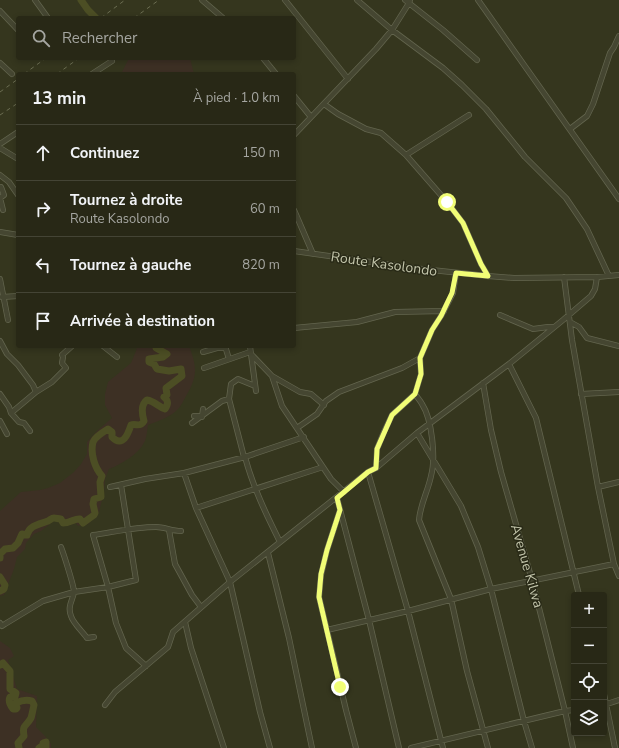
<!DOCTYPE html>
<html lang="fr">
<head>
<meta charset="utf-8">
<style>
	:root { --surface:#282816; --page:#343423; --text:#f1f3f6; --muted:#a5a6a1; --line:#444435 }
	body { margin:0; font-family:"Nunito Sans",sans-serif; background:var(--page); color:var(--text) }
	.controls { position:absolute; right:12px; bottom:12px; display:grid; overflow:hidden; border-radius:4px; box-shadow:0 2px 6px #0003 }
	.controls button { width:36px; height:36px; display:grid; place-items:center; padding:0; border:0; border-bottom:1px solid var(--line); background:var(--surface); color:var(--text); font:20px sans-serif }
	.stop { position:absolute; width:12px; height:12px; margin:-9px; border:3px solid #f1fd76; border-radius:50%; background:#fff }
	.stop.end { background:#f1fd76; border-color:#fff; box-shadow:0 1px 4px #0008 }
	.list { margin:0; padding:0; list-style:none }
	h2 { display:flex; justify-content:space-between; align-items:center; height:52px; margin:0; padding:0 16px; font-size:17px }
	h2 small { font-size:13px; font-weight:400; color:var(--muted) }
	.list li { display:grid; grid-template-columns:26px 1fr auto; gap:12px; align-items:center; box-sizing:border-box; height:56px; padding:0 16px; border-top:1px solid var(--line) }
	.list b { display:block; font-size:15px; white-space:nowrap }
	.list p { margin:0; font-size:13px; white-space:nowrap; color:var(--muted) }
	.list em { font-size:13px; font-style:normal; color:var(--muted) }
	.icon { flex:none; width:22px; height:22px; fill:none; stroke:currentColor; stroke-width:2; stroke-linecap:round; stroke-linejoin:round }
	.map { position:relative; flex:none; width:619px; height:748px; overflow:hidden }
	.search { position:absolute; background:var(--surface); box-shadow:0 2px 6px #0003; left:16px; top:16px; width:280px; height:44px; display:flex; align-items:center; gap:10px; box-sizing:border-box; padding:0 14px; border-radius:4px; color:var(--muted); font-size:15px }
	.panel { position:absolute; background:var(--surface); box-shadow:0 2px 6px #0003; left:16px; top:72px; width:280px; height:276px; border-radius:4px }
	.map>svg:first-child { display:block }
</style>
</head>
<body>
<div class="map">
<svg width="619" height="748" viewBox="0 0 619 748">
	<rect width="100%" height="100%" fill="#35361e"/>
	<path fill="#3d3024" d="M131 58H190L194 74H121L128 60Z
		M137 346H189C197 367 198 376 186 396 184 400 181 406 178 409 171 417 158 421 148 425 147 430 147 436 145 441 139 454 122 464 109 469L105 479 104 493 98 515 88 524 78 526 76 523C67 527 62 526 55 520L41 531 34 534 26 543 25 549 17 557 14 569 4 595 0 596V511L21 492 40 490 48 488 60 483 74 472 81 464 87 454V442L98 430 112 418 105 405V394L108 382 131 363 136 351Z
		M0 641 10 648 14 656 8 660 17 689 37 696 36 727 45 736 51 744V748H0Z"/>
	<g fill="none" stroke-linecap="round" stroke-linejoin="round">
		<path stroke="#4c4e24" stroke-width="7" d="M81 0 88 10 96 18
			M0 558V554L5 549 13 548 18 543 22 534 27 535C29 525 41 524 48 521 50 520 52 518 54 518 56 518 59 519 61 519L63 523C71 523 75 518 80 519L83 523 94 515 95 513 93 504 94 499 101 497 100 482 102 476C95 468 90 454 93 442 95 437 103 432 108 429L112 432V437C123 448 128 434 131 425 136 423 140 428 144 421 142 414 141 404 147 400 154 401 159 407 165 409 168 404 169 401 164 397L167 395 166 388 182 376 181 369 169 371 157 369 154 364 149 362V359L163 357 167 354 156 348V346
			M0 577 5 585 4 589 0 591
			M0 665 3 663 10 671V689L16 693 15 697H10C8 701 10 705 13 709H16L17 708 16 703C22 700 26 699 32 701L34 705C33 709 32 715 31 718 26 727 22 724 24 736L18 743 19 748
			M39 748 43 745V743L46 742V748"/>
		<g stroke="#63654e" stroke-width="6">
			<path id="minor" d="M35 0 48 18
				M202 0 223 18
				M285 0 348 79
				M357 0 392 30 443 68 462 85 486 109 525 157 566 198 587 229 609 276
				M405 0 443 30 477 60
				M478 0 619 199
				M0 11 18 30
				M263 58 276 74
				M0 63 12 74
				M92 74 112 61
				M294 96 311 117
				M324 104 338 114 366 129 381 133 406 155 447 202 463 223 481 264 488 276
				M570 129 587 116 593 104 610 53 614 47 619 36
				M294 135 376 49 392 30 409 3 410 0
				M0 144 18 132
				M0 148 18 159
				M406 155 469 115
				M0 175 9 182 18 195
				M1 187 4 195 0 198 3 210
				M294 210 313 254
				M0 232 18 235
				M294 251 413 268 488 276 514 278 597 277 619 275
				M564 277 572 340 598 487 614 564 619 576
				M0 279 8 320
				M2 297 18 296
				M500 315 533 329 548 327H554
				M570 322 579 327 587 338 619 346
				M294 328 357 322 395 312 444 311
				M0 341 7 354 18 365 33 385 36 392
				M103 346 117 357
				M225 346 229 359
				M250 346 251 354 272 376 282 406 331 479 344 492
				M203 352 217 348H226
				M251 354 256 391
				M509 364 536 418 579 595
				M204 368 250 352
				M272 376 300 392 311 394 324 405
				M483 383 491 430 501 472 532 580 565 711 573 748
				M0 394 9 407 11 413
				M415 394C417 397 420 400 422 404 432 419 436 458 431 476 428 491 420 505 419 520L451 599 467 671 488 748
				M581 394 619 392
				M194 416H202
				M202 417 203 409
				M0 421 7 434
				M192 423 222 401 229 399
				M297 428 317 414 326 401 339 392 402 368 420 358
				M30 431 24 423 19 422 11 413 36 392 52 382 66 368 62 363 63 357 62 355 72 346
				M417 433 461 506 478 547 491 589 524 721 532 748
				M244 457 229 399 231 384 238 379 255 386
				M245 457C253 487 266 514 280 542
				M376 468 377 449 384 432 392 415 415 394 421 374 420 358 432 330 441 316 453 293 456 273
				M368 472 408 611 443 748
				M184 473 196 508 230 582 260 712 270 748
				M110 487 145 479 184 473 245 457 304 437
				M598 487 619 482
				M337 498 369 620 399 748
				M196 508 323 467
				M340 510 327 550 321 575 319 597 346 710 356 748
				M169 530 175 564 192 595 201 607
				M61 547C64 555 74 586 74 592 73 600 67 606 71 616 73 623 82 631 87 638L94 637
				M268 553 289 638 312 748
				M185 622 191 648 224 748
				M0 623 2 626 5 624 43 601 74 592 108 587 136 580 121 485
				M327 630 408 611 491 589 614 564
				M146 666 126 648 116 623 108 587 93 535C114 532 135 527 156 527 164 527 172 531 181 531
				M604 694 615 748
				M105 705 115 692 168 647 173 632 230 582 368 472 376 468 417 433 509 364 563 320 591 296 595 289 597 277
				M604 705 619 700
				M411 748 565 711 574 710"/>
		</g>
		<use href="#minor" stroke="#454631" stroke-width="4.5"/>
		<path stroke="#6c6e52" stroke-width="1" stroke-dasharray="4 4" stroke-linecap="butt" d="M101 18 125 0
			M134 18 159 0
			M24 74 46 58
			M57 74 79 58
			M0 92 18 79
			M0 115 18 103"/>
	</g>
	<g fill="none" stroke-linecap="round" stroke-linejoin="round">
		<path stroke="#f1fd76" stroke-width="5" d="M340 687 319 597 321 574 327 550 340 510 337 498 368 472 376 468 377 449 392 415 415 394 421 374 420 358 432 330 441 316 452 293 456 273 488 276 481 264 463 223 447 202"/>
	</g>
	<g text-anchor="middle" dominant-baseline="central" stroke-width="3" stroke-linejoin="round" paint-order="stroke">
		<g font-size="14" fill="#c2c4aa" stroke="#292a17">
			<text transform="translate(384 264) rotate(8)">Route Kasolondo</text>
			<text transform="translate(527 566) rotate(74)">Avenue Kilwa</text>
		</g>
	</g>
</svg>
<div class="controls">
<button>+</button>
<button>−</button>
<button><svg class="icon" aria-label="locate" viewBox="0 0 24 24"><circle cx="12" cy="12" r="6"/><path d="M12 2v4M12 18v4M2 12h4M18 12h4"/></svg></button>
<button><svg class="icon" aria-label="layers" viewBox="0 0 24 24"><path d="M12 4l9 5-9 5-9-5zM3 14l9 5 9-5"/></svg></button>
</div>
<div class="stop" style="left:447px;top:202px"></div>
<div class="stop end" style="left:340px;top:687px"></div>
<div class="search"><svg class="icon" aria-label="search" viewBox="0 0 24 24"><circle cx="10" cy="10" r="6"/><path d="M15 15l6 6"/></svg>Rechercher</div>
<section class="panel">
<h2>13 min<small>À pied · 1.0 km</small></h2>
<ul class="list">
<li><svg class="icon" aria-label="ahead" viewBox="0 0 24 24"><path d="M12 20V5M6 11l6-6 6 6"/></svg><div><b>Continuez</b></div><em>150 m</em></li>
<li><svg class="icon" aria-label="right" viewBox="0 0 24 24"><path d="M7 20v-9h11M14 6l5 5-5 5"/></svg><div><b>Tournez à droite</b><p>Route Kasolondo</p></div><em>60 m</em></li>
<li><svg class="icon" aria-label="left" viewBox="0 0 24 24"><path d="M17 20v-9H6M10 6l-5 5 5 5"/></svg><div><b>Tournez à gauche</b></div><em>820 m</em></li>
<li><svg class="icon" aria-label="arrive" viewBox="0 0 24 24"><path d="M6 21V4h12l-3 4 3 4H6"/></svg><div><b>Arrivée à destination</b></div></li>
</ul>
</section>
</div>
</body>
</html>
